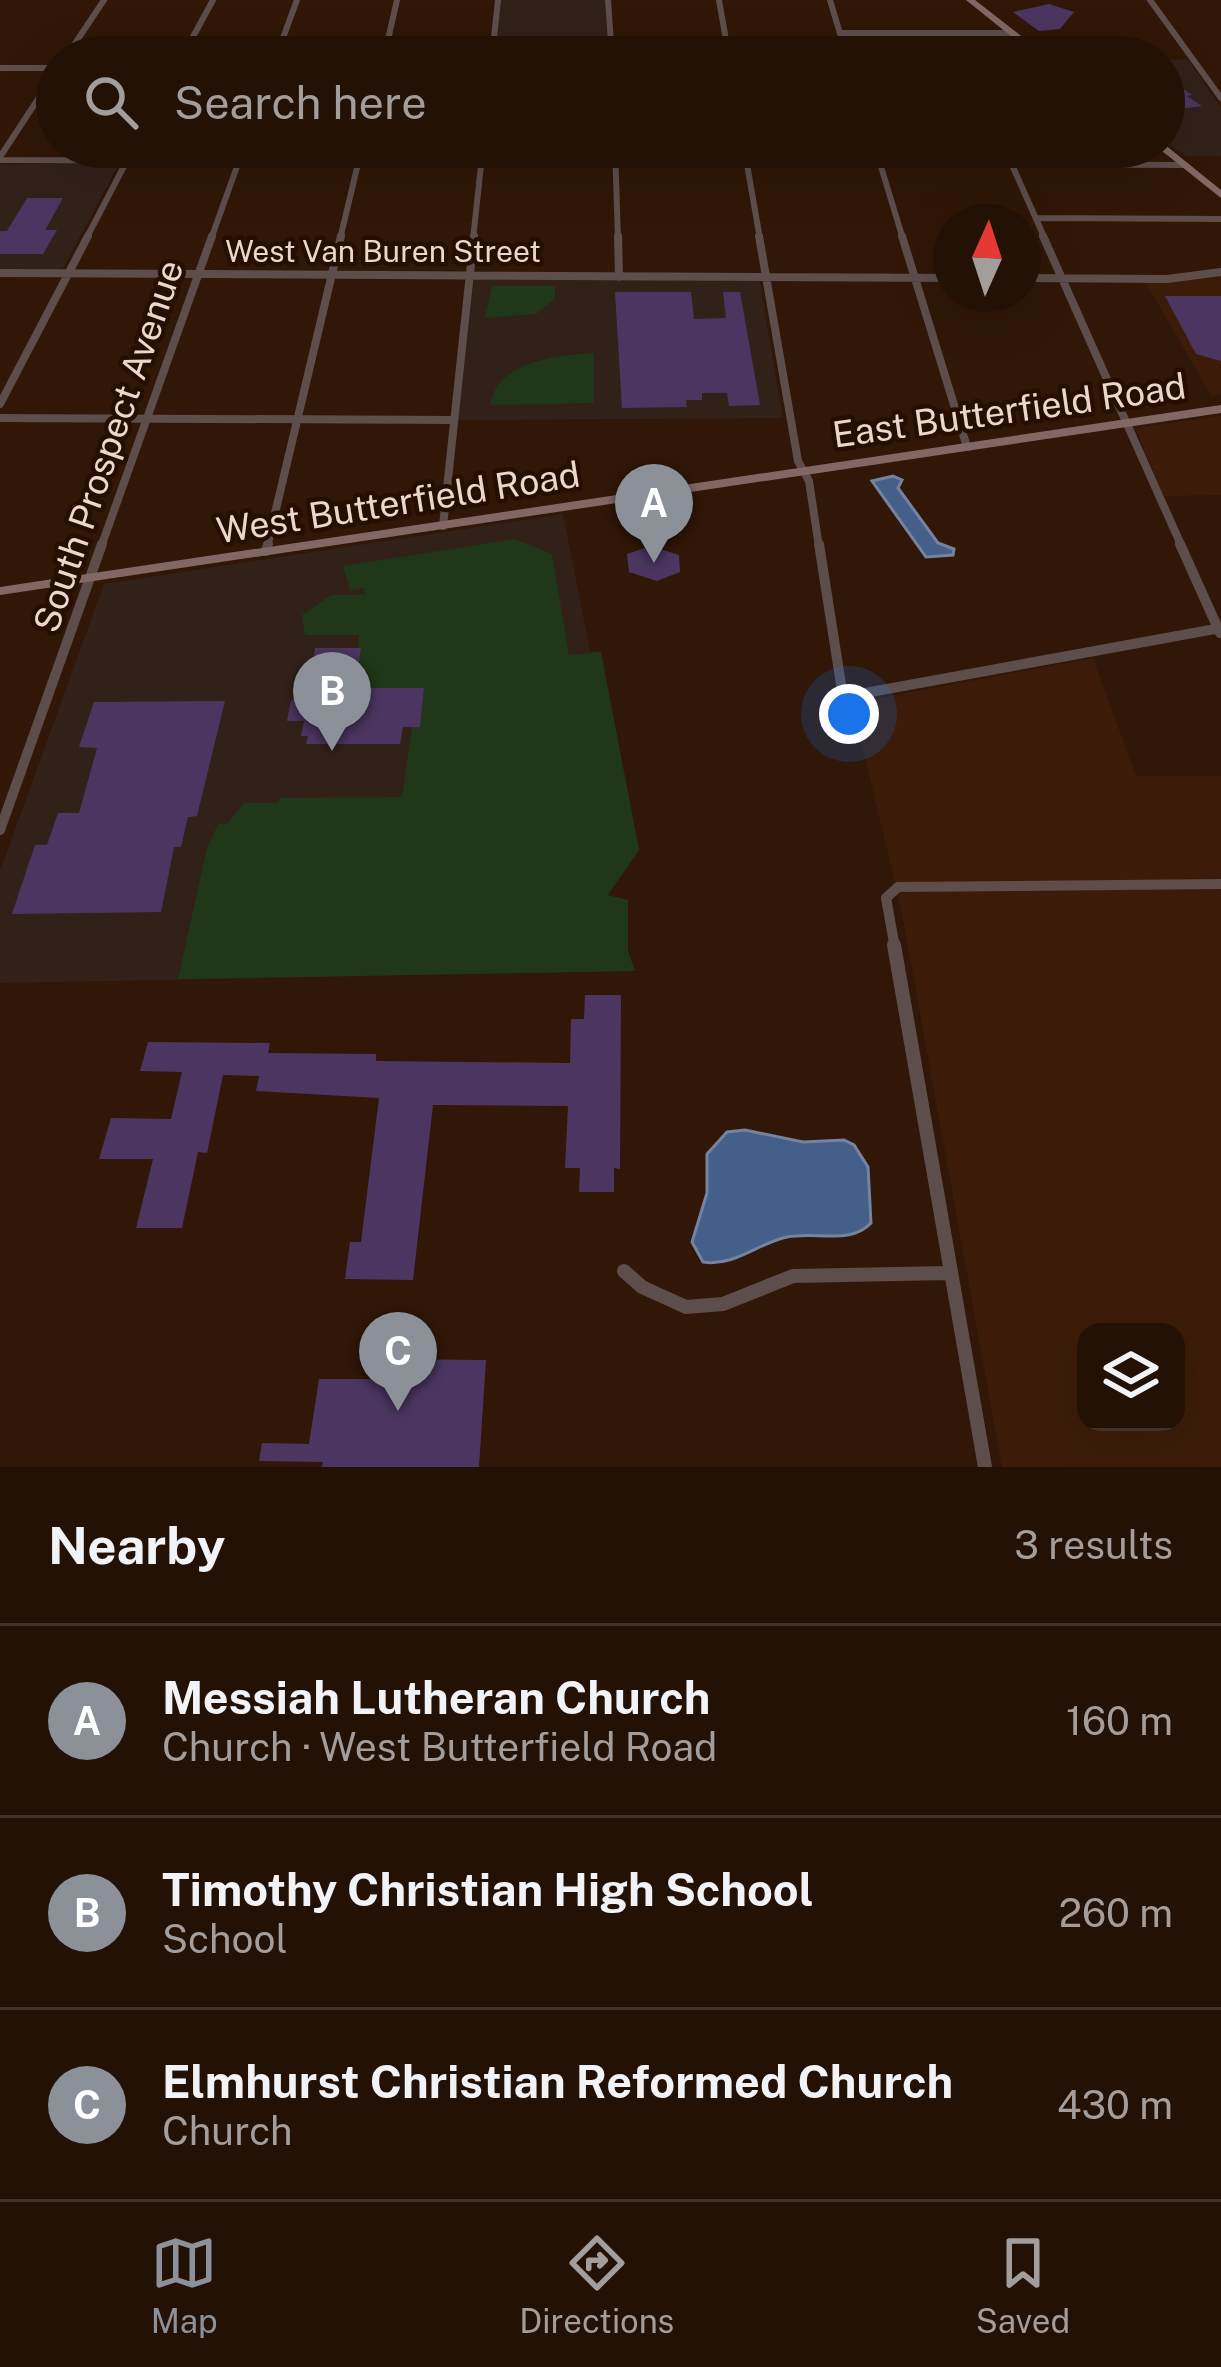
<!DOCTYPE html>
<html lang="en">
<head>
<meta charset="utf-8">
<style>
	:root { --surface:#241106; --page:#2c1a10; --text:#f1f3f6; --muted:#a39d9b; --line:#413128; --accent:#8c9099 }
	body { margin:0; font-family:"Public Sans",sans-serif; background:var(--page); color:var(--text) }
	.controls { position:absolute; right:36px; bottom:36px; display:grid; overflow:hidden; border-radius:24px; box-shadow:0 12px 48px #0002 }
	.controls button { width:108px; height:108px; display:grid; place-items:center; padding:0; border:0; border-bottom:3px solid var(--line); background:var(--surface); color:var(--text); font:60px sans-serif }
	.compass { position:absolute; left:933px; top:204px; width:108px; height:108px; border-radius:50%; background:var(--surface); box-shadow:0 12px 48px #0002; rotate:3deg }
	.you { position:absolute; left:849px; top:714px; width:42px; height:42px; margin:-30px; border:9px solid #fff; border-radius:50%; background:#1a73e8; box-shadow:0 0 0 18px #1a73e833 }
	.badge { display:grid; place-items:center; width:78px; height:78px; border-radius:50%; background:var(--accent); color:#fff; font-size:39px; font-weight:700 }
	.pin { position:absolute; translate:-50% -99px; filter:drop-shadow(0 3px 6px #0008) }
	.pin::after { content:''; position:absolute; top:63px; width:42px; height:36px; background:inherit; clip-path:polygon(0 0,100% 0,50% 100%) }
	.list { margin:0; padding:0; list-style:none }
	h2 { display:flex; justify-content:space-between; align-items:center; height:156px; margin:0; padding:0 48px; font-size:51px }
	h2 small { font-size:39px; font-weight:400; color:var(--muted) }
	.list li { display:grid; grid-template-columns:78px 1fr auto; gap:36px; align-items:center; box-sizing:border-box; height:192px; padding:0 48px; border-top:3px solid var(--line) }
	.list b { display:block; font-size:45px; white-space:nowrap }
	.list p { margin:0; font-size:39px; white-space:nowrap; color:var(--muted) }
	.list em { font-size:39px; font-style:normal; color:var(--muted) }
	.icon { flex:none; width:66px; height:66px; fill:none; stroke:currentColor; stroke-width:2; stroke-linecap:round; stroke-linejoin:round }
	.map { position:relative; flex:none; width:1221px; height:1467px; overflow:hidden }
	.search { position:absolute; background:var(--surface); box-shadow:0 12px 48px #0002; left:36px; right:36px; top:36px; height:132px; display:flex; align-items:center; gap:30px; box-sizing:border-box; padding:0 42px; border-radius:66px; color:var(--muted); font-size:45px }
	.sheet { height:732px; background:var(--surface) }
	nav { display:flex; justify-content:space-around; align-items:center; box-sizing:border-box; height:168px; border-top:3px solid var(--line); background:var(--surface); font-size:33px; color:var(--muted) }
	nav a { display:grid; justify-items:center; gap:6px }
	nav .on { color:var(--accent) }
	.map>svg:first-child { display:block }
</style>
</head>
<body>
<div class="map">
<svg width="1221" height="1467" viewBox="0 0 1221 1467">
	<rect width="100%" height="100%" fill="#301708"/>
	<path fill="#3c1c09" fill-rule="evenodd" d="M1221 274V394L1212 396 1145 282Z
		M1221 416V495L1164 496 1135 428Z
		M1093 658 1136 776H1221V1467H1002L901 908 852 703ZM1086 1332H1176V1422H1086Z"/>
	<path fill="#322119" d="M500 0H605L608 57H494Z
		M1188 59 1221 108V156H1186L1164 140V60Z
		M120 162 61 272 0 269V165Z
		M474 278 759 280 783 418H792L458 420Z
		M563 514 590 651 601 652 639 850 608 892V896L628 900V951L635 971 0 983V871L104 584Z"/>
	<path fill="#203719" d="M492 286H555V299L536 314 485 318Z
		M594 353V403L490 405C498 360 556 356 594 353Z
		M515 539 552 554 569 655 601 652 639 850 608 895 628 900V951L635 971 178 979 207 848 218 824H227L244 803H278L280 798 402 797 412 727 420 726 424 688H347L356 681 359 635H305L302 615 331 595H365L364 588 350 590 343 566Z"/>
	<path fill="#445f89" stroke="#76839e" stroke-width="3" d="M893 476 902 480 898 488 938 543 954 549 953 555 926 557 872 481Z
		M745 1130 803 1142 844 1140 854 1145 868 1167 871 1223C851 1245 815 1231 787 1237 758 1243 734 1267 703 1262L692 1242 707 1193V1154L727 1132Z"/>
	<path fill="#4c3661" d="M1049 4 1074 12 1060 29 1039 31 1013 12Z
		M1164 75 1192 95 1187 96 1202 106 1164 111Z
		M27 198H63L45 230H57L43 254H0V231H7Z
		M615 292H691L694 319 726 318 723 292H740L760 405 729 406 727 393H702V400H686L687 407 622 408Z
		M1165 296H1221V361L1196 354Z
		M651 546 679 555 680 572 657 581 629 572 627 554Z
		M315 648H361L355 688H424L420 727H403L400 744H306L308 736H301L304 721H287L291 700H306Z
		M225 701 197 816 188 817 181 847H174L161 912 12 914 35 845H47L58 813H79L97 748 79 747 94 702Z
		M585 995H621L620 1169 614 1168V1192H579L580 1168H565L568 1106 433 1105 413 1280 345 1279 350 1242H361L379 1098 256 1091 259 1076 223 1075 207 1153 198 1152 182 1228H136L153 1159H99L111 1118 171 1119 182 1072 140 1071 148 1042 270 1043 268 1053 376 1054V1061L570 1063 571 1019H584Z
		M379 1359 486 1360 479 1467H322L323 1462 259 1461 262 1443 309 1444 319 1379H377Z"/>
	<g fill="none" stroke-linecap="round" stroke-linejoin="round">
		<path stroke="#5d4e4b" stroke-width="6" d="M608 0 612 57
			M719 0 729 57
			M830 0 847 57
			M1150 0 1221 98
			M840 33H1012
			M66 57 104 0
			M182 57 213 0
			M276 57 297 0
			M384 57 397 0
			M492 57 498 0
			M0 68H57
			M615 147 618 239
			M744 147 760 239
			M875 147 903 239
			M0 157 57 70
			M0 160 1182 165
			M1012 165 1045 239
			M1036 218 1221 219
			M86 239 134 147
			M211 239 244 147
			M340 239 362 147
			M473 239 483 147"/>
		<path stroke="#5d4e4b" stroke-width="8" d="M618 236 619 277
			M759 236 798 461 809 481 819 547
			M902 236 967 447
			M1043 236 1182 547
			M0 273 951 278
			M1023 278 1167 279 1221 272
			M0 404 88 236
			M0 418 453 420
			M443 526 474 236
			M101 547 212 236
			M267 547 341 236"/>
		<path stroke="#5d4e4b" stroke-width="10" d="M819 544 843 697 1221 628
			M1180 544 1220 633
			M266 551 268 544
			M0 830 102 544
			M895 948 886 898 898 887 1221 884"/>
		<path stroke="#5d4e4b" stroke-width="14" d="M894 945 985 1467
			M624 1271 642 1287 686 1307 723 1304 793 1276 948 1273"/>
		<path fill="#816864" fill-rule="evenodd" d="M966 0H975L1048 57H1037Z
			M1164 144 1221 190V198L1157 147H1164Z
			M1221 405V413L0 595V587Z"/>
	</g>
	<g text-anchor="middle" dominant-baseline="central" stroke-width="9" stroke-linejoin="round" paint-order="stroke">
		<g font-size="30" fill="#ead8ce" stroke="#260e02">
			<text x="383" y="251">West Van Buren Street</text>
		</g>
		<g font-size="36" fill="#ead8ce" stroke="#260e02">
			<text transform="translate(1009 410) rotate(-8)">East Butterfield Road</text>
			<text transform="translate(108 446) rotate(-71)">South Prospect Avenue</text>
			<text transform="translate(398 502) rotate(-9)">West Butterfield Road</text>
		</g>
	</g>
</svg>
<div class="controls">
<button><svg class="icon" aria-label="layers" viewBox="0 0 24 24"><path d="M12 4l9 5-9 5-9-5zM3 14l9 5 9-5"/></svg></button>
</div>
<svg class="compass" viewBox="-18 -18 36 36"><path d="M0-13l5 13h-10z" fill="#e53935"/><path d="M0 13l5-13h-10z" fill="#a39d9b"/></svg>
<div class="you"></div>
<div class="pin badge" style="left:654px;top:563px">A</div>
<div class="pin badge" style="left:332px;top:751px">B</div>
<div class="pin badge" style="left:398px;top:1411px">C</div>
<div class="search"><svg class="icon" aria-label="search" viewBox="0 0 24 24"><circle cx="10" cy="10" r="6"/><path d="M15 15l6 6"/></svg>Search here</div>
</div>
<section class="sheet">
<h2>Nearby<small>3 results</small></h2>
<ul class="list">
<li><span class="badge">A</span><div><b>Messiah Lutheran Church</b><p>Church · West Butterfield Road</p></div><em>160 m</em></li>
<li><span class="badge">B</span><div><b>Timothy Christian High School</b><p>School</p></div><em>260 m</em></li>
<li><span class="badge">C</span><div><b>Elmhurst Christian Reformed Church</b><p>Church</p></div><em>430 m</em></li>
</ul>
</section>
<nav>
<a class="on"><svg class="icon" aria-label="map" viewBox="0 0 24 24"><path d="M3 6l6-2 6 2 6-2v14l-6 2-6-2-6 2zM9 4v14M15 6v14"/></svg>Map</a>
<a><svg class="icon" aria-label="directions" viewBox="0 0 24 24"><path d="M12 3l9 9-9 9-9-9zM9 14v-3h6M13 9l2 2-2 2"/></svg>Directions</a>
<a><svg class="icon" aria-label="saved" viewBox="0 0 24 24"><path d="M7 4h10v16l-5-4-5 4z"/></svg>Saved</a>
</nav>
</body>
</html>
